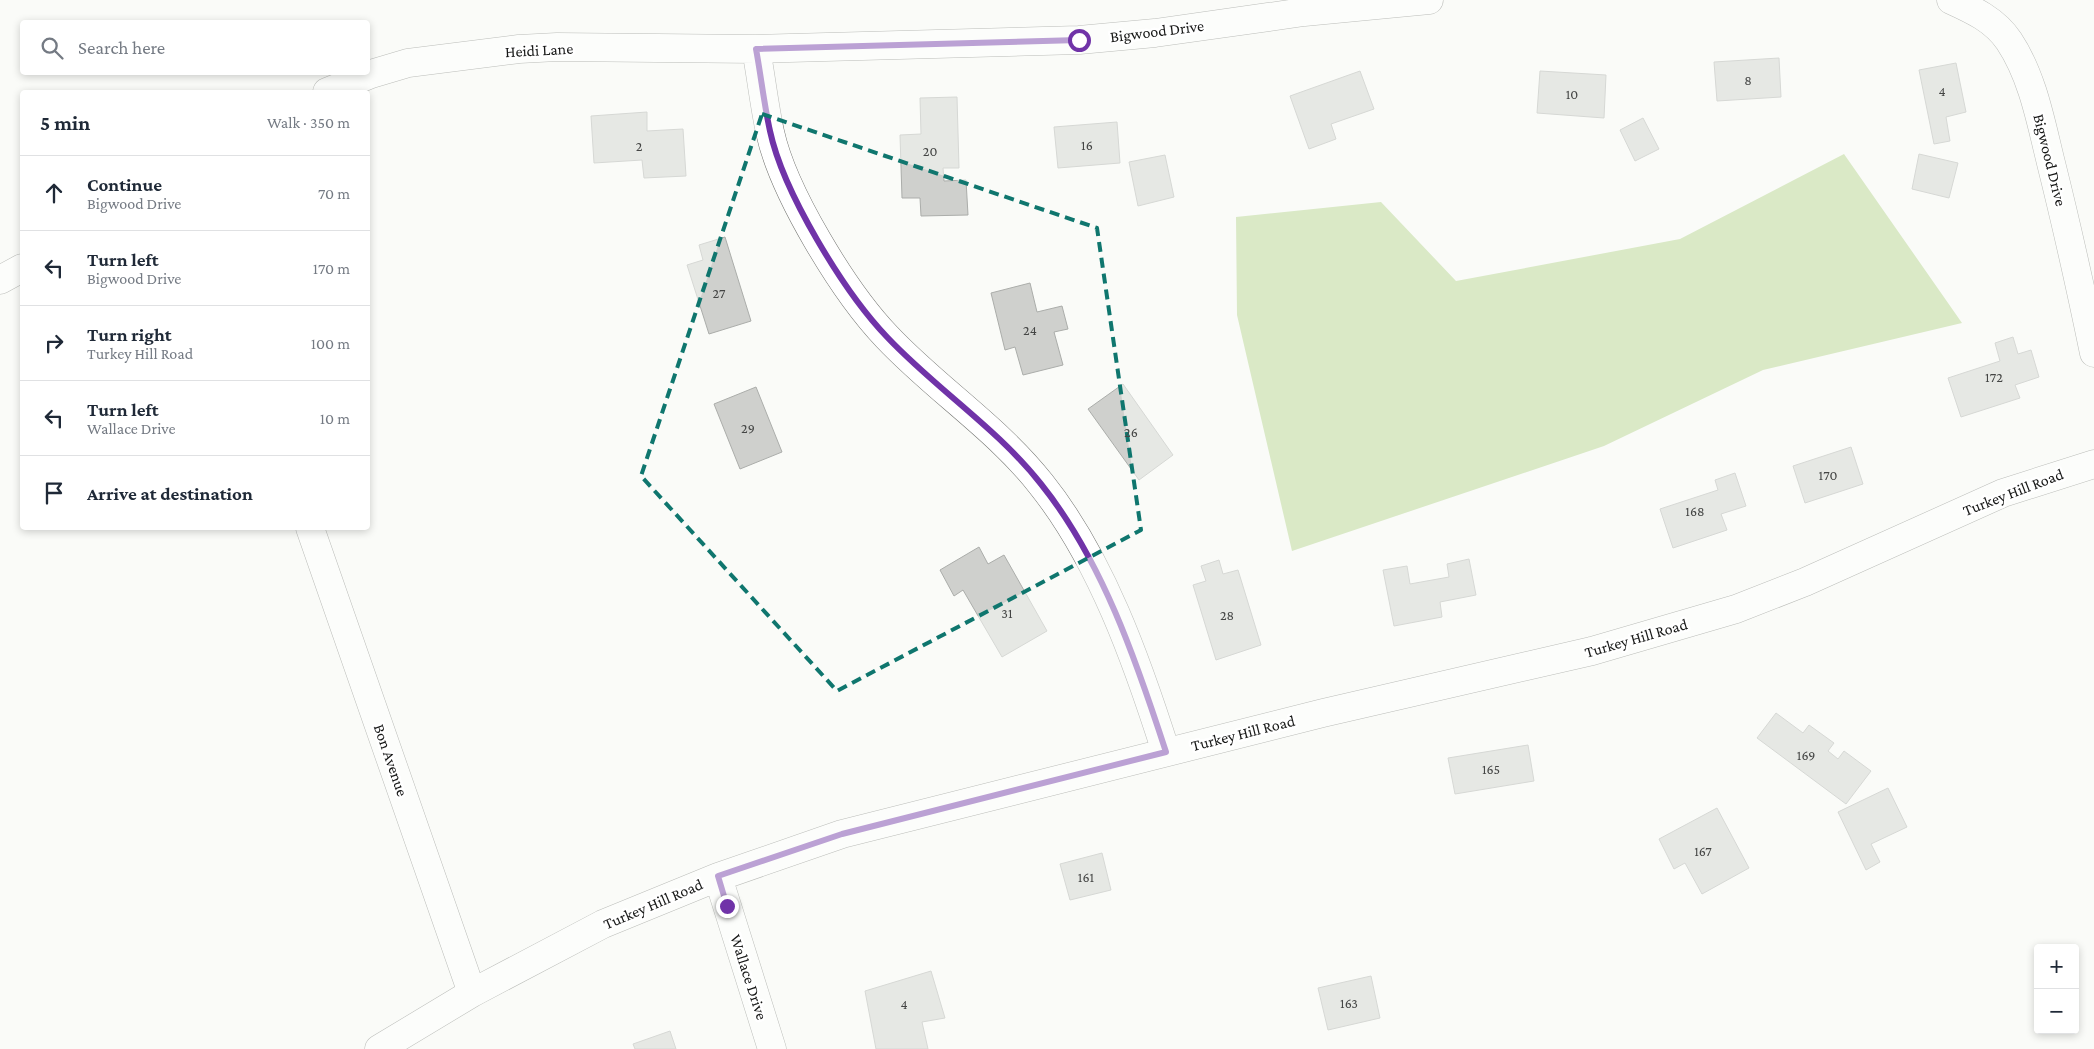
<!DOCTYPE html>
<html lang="en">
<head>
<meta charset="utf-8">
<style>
	:root { --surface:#fff; --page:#f2f2f3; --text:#1f2937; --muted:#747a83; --line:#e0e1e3 }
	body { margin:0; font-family:"Crimson Pro",serif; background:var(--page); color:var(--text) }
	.controls { position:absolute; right:15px; bottom:15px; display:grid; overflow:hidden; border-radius:5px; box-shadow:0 2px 8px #0003 }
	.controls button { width:45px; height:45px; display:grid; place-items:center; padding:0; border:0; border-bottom:1px solid var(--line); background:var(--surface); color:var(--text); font:25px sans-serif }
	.stop { position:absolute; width:15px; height:15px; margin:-11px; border:4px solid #7033a8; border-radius:50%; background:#fff }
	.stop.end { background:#7033a8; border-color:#fff; box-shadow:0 1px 5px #0008 }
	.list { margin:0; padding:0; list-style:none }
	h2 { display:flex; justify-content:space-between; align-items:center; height:65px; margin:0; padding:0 20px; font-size:21px }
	h2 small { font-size:16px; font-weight:400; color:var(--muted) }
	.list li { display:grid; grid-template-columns:32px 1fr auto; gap:15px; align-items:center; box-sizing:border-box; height:75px; padding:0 20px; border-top:1px solid var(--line) }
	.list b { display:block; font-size:19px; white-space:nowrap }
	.list p { margin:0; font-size:16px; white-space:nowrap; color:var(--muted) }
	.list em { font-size:16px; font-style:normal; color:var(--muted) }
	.icon { flex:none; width:28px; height:28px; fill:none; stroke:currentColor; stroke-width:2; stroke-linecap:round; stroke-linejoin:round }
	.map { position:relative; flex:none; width:2094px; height:1049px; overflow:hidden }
	.search { position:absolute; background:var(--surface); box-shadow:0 2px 8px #0003; left:20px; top:20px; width:350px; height:55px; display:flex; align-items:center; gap:12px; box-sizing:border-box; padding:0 18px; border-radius:5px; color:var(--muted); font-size:19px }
	.panel { position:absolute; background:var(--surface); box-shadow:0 2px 8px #0003; left:20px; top:90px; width:350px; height:440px; border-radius:5px }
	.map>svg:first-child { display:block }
</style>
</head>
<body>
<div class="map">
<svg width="2094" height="1049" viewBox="0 0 2094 1049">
	<rect width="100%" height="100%" fill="#fafbf8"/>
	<path fill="#b3d28b" d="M1844 154 1962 323 1763 370 1604 446 1292 551 1237 315 1236 217 1381 202 1456 281 1680 239Z"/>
	<path fill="#cfd0cd" stroke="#abadaa" d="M1779 58 1781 97 1717 101 1714 62Z
		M1956 63 1966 112 1946 117 1950 141 1934 144 1919 70Z
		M1360 71 1374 109 1331 124 1336 139 1309 149 1290 96Z
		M1540 71 1606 75 1604 118 1537 113Z
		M957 97 959 168H943L944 181 966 180 968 215 921 216 920 198H902L900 135 921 134 920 98Z
		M647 112V131L683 129 686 176 644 178 642 160 594 163 591 116Z
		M1643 118 1659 149 1635 161 1620 130Z
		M1117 122 1120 163 1058 168 1054 127Z
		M1919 154 1958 163 1949 198 1912 189Z
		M1165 155 1174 197 1138 206 1129 162Z
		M725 237 751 321 709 334 687 265 703 260 699 245Z
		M1030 283 1037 312 1062 306 1068 329 1054 332 1063 365 1023 375 1015 347 1005 350 991 293Z
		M2013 337 2018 354 2031 350 2039 377 2015 385 2020 398 1961 417 1948 378 2000 361 1995 343Z
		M1123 384 1173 455 1139 480 1088 409Z
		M756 387 782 452 740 469 714 404Z
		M1851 447 1863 484 1805 503 1793 466Z
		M1735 473 1746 506 1721 514 1727 530 1673 548 1660 509 1718 490 1715 480Z
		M979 547 988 564 1004 555 1047 631 1002 657 963 590 954 596 940 570Z
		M1469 559 1476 595 1440 602 1442 617 1394 626 1383 570 1407 566 1410 584 1449 577 1447 564Z
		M1219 560 1223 574 1238 570 1261 645 1216 660 1193 585 1206 581 1201 566Z
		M1776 713 1803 733 1809 725 1834 743 1828 751 1838 759 1844 751 1871 771 1846 804 1757 738Z
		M1528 745 1534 781 1455 794 1448 758Z
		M1888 788 1907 827 1871 844 1880 862 1866 870 1838 812Z
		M1717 808 1749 868 1702 894 1685 863 1674 869 1659 839Z
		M1102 853 1111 890 1070 900 1060 864Z
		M931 971 945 1018 922 1022 928 1049H876L865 991Z
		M1371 976 1380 1018 1328 1030 1318 988Z
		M670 1031 676 1049H635L633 1044Z"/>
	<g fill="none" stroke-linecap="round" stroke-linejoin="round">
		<g stroke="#71726f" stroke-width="29">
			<path id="minor" d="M1951 0C1973 10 1995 20 2009 41 2033 77 2041 123 2051 163 2067 227 2081 290 2094 353
				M756 49C761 76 764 104 770 132 783 192 844 292 887 337 936 389 997 428 1041 484 1101 559 1137 661 1166 752
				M327 92 371 74 408 63 519 49 557 47 756 49 1079 40 1155 33 1304 12 1429 0
				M0 280 22 268
				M310 528 472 993
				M718 877 772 1049
				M379 1049 472 993 603 924 718 877 842 834 1323 713 1592 651 1736 609 1805 582 2003 493 2094 464"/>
		</g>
		<use href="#minor" stroke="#fff" stroke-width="28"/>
	</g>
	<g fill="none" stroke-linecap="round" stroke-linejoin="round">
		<path stroke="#7033a8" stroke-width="6" d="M727 906 718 876 842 834 1166 752C1136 660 1102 560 1041 484 997 428 936 389 887 337 844 292 783 192 770 131 764 104 761 76 756 49L1079 40"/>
	</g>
	<path d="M0 0H2094V1049H0ZM762 114 1097 228 1141 530 837 691 641 476Z" fill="#fafbf8" fill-opacity=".55" fill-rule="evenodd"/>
	<path fill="none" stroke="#0f766e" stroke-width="4" stroke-dasharray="10 6" stroke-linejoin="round" d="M762 114 1097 228 1141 530 837 691 641 476Z"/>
	<g text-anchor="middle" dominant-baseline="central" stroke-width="5" stroke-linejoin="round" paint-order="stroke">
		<g font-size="14" fill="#444544">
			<text x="1748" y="80">8</text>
			<text x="1942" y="91">4</text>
			<text x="1572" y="94">10</text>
			<text x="1087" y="145">16</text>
			<text x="639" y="146">2</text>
			<text x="930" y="151">20</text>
			<text x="719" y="293">27</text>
			<text x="1030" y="330">24</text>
			<text x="1994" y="377">172</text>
			<text x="748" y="428">29</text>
			<text x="1131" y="432">26</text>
			<text x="1828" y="475">170</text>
			<text x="1695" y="511">168</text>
			<text x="1007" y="613">31</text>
			<text x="1227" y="615">28</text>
			<text x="1806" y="755">169</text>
			<text x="1491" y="769">165</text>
			<text x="1703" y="851">167</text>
			<text x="1086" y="877">161</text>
			<text x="1349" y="1003">163</text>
			<text x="904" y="1004">4</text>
		</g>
		<g font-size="16" fill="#161716" stroke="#fff">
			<text transform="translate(1157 31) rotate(-7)">Bigwood Drive</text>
			<text transform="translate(539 50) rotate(-3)">Heidi Lane</text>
			<text transform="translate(2050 160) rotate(76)">Bigwood Drive</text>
			<text transform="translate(2013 492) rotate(-21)">Turkey Hill Road</text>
			<text transform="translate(1636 638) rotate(-16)">Turkey Hill Road</text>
			<text transform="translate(1243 733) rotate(-14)">Turkey Hill Road</text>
			<text transform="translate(391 760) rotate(71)">Bon Avenue</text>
			<text transform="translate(653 904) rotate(-23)">Turkey Hill Road</text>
			<text transform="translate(749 977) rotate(72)">Wallace Drive</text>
		</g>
	</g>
</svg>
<div class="controls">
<button>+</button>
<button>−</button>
</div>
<div class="stop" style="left:1079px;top:40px"></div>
<div class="stop end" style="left:727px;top:906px"></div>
<div class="search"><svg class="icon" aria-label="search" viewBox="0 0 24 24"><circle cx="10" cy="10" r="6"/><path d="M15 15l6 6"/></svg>Search here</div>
<section class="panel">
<h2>5 min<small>Walk · 350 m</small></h2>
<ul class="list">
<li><svg class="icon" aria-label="ahead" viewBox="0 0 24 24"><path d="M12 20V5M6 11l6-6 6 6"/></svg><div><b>Continue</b><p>Bigwood Drive</p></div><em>70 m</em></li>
<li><svg class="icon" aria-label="left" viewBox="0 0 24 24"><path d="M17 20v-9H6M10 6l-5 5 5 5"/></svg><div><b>Turn left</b><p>Bigwood Drive</p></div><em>170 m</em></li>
<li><svg class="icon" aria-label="right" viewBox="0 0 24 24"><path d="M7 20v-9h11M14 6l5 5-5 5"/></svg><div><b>Turn right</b><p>Turkey Hill Road</p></div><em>100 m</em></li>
<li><svg class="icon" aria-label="left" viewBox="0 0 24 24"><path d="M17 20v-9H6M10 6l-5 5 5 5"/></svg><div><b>Turn left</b><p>Wallace Drive</p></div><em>10 m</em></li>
<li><svg class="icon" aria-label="arrive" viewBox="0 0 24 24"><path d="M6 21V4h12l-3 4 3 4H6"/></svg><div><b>Arrive at destination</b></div></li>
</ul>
</section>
</div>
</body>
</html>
